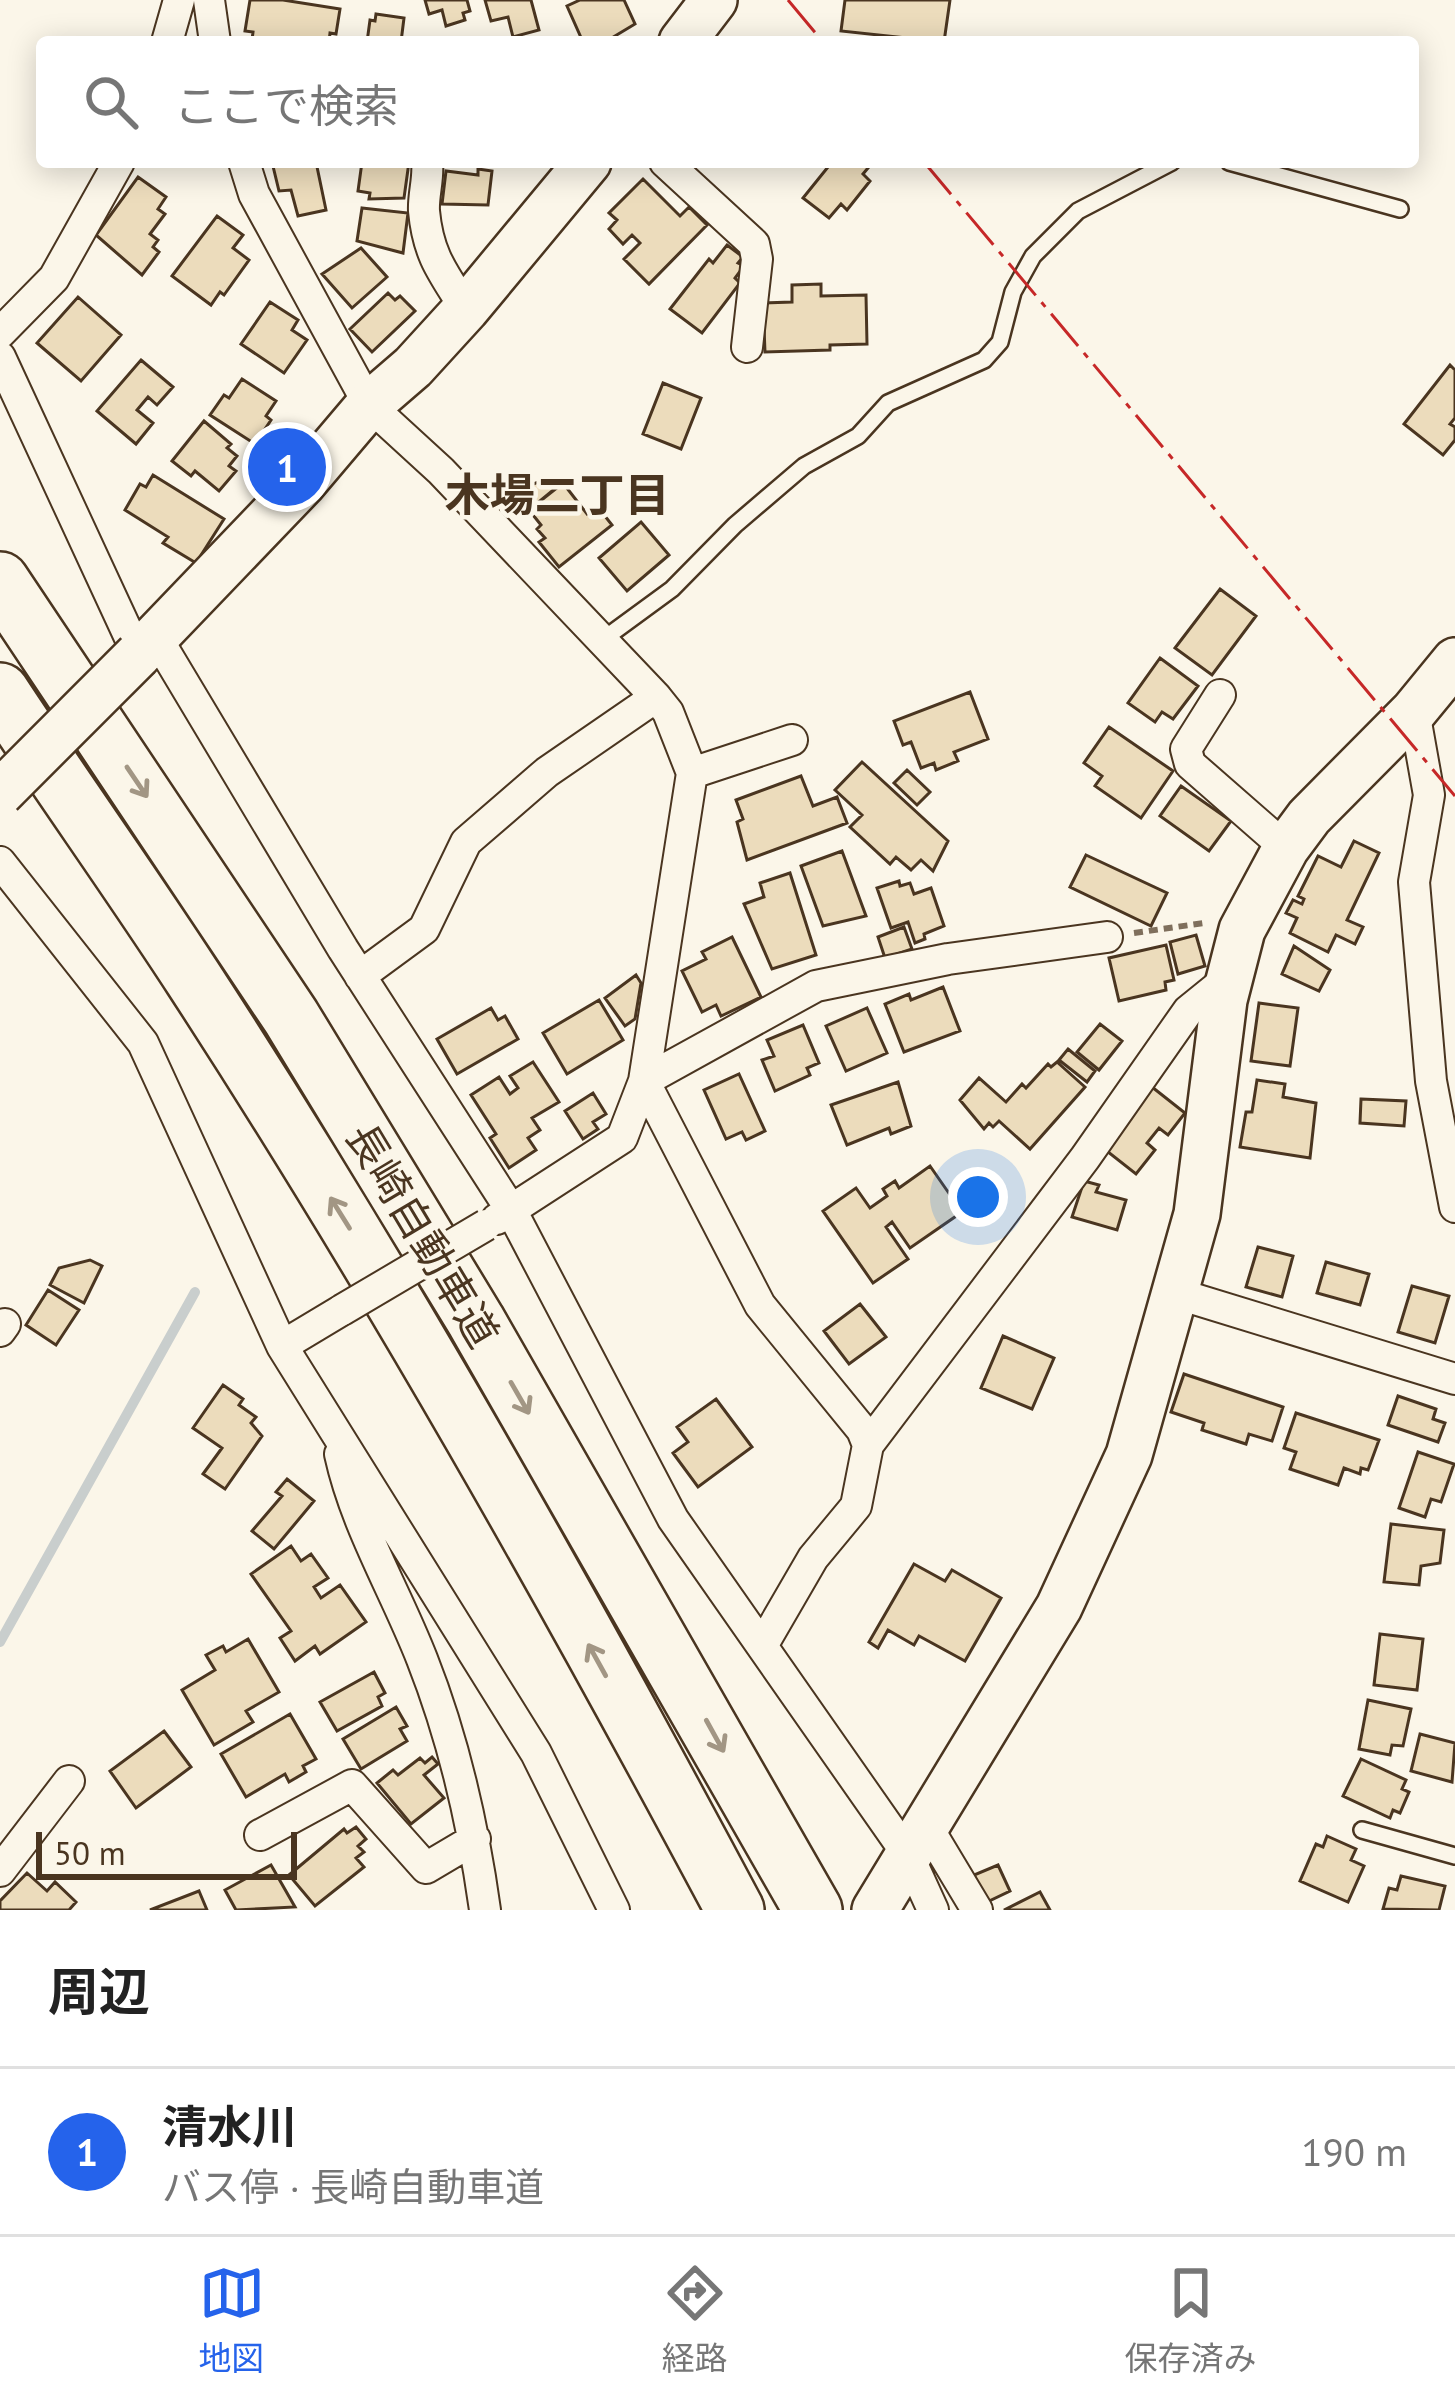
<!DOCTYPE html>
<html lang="ja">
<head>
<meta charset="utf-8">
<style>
	:root { --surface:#fff; --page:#f2f2f2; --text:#222; --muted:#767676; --line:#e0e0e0; --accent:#2563eb }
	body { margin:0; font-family:"PT Sans","Noto Sans JP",sans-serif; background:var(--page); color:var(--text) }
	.scale { position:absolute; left:36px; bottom:30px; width:261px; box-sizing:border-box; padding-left:12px; border:6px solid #4a3520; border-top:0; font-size:33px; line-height:42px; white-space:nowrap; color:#4a3520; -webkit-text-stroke:9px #fbf6e9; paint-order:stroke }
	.you { position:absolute; left:978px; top:1197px; width:42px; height:42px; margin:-30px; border:9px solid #fff; border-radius:50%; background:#1a73e8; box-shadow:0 0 0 18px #1a73e833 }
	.badge { display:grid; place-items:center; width:78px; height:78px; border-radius:50%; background:var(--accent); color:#fff; font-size:39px; font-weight:700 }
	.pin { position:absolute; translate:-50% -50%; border:6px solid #fff; box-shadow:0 3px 12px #0006 }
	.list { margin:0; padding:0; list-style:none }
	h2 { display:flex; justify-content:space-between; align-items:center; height:156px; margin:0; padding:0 48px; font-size:51px }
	h2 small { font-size:39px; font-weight:400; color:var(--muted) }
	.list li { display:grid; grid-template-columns:78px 1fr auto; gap:36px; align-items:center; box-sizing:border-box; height:168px; padding:0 48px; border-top:3px solid var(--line) }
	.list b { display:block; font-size:45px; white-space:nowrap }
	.list p { margin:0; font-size:39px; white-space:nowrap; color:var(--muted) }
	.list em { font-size:39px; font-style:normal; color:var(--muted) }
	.icon { flex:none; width:66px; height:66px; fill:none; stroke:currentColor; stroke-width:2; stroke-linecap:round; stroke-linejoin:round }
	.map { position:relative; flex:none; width:1455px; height:1910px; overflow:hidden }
	.search { position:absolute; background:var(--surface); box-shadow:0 6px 30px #0003; left:36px; right:36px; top:36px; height:132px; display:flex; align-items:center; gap:30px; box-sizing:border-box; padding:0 42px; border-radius:12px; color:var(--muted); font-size:45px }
	.sheet { height:324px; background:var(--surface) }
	nav { display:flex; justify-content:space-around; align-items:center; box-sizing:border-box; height:168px; border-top:3px solid var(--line); background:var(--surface); font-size:33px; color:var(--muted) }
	nav a { display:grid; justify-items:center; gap:6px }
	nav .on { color:var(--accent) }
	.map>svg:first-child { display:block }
</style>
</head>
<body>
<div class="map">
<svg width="1455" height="1910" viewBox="0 0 1455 1910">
	<rect width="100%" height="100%" fill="#fbf6e9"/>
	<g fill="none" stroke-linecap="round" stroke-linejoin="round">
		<path stroke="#c9cecd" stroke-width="10" d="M0 1642 195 1292"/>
	</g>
	<path fill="#ecdcbc" stroke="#4a3520" stroke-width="3" d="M250 0H283L340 9 336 34 330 33 329 42 252 40 253 32 245 31Z
		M425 0H467L470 11 463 13 465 20 446 26 442 10 429 14Z
		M485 0H531L539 30 513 37 508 17 491 21Z
		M580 0H624L635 24 605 42H583L567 6Z
		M845 0H950L944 42 841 31Z
		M376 14 404 18 401 42H367L370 20 375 21Z
		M272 162H316L326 210 298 216 291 190 279 191Z
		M362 162H409L404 198 369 199 370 193 358 191Z
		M832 162H873L863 174 870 181 847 210 841 204 829 218 803 198Z
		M478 169 492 171 488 205 442 204 446 171 478 175Z
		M138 177 166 197 158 209 165 214 150 234 158 240 153 247 159 252 142 275 96 235Z
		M643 179 680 216 689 207 707 225 649 284 624 259 640 243 632 235 623 244 609 229 617 220 609 213Z
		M362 208 408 213 403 253 357 241Z
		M217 216 243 235 233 248 249 260 224 295 220 292 211 305 172 276Z
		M727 245 743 257 738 263 744 266 735 278 740 283 702 333 670 309 709 259 713 263Z
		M361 248 387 277 352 308 322 274Z
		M821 284V296L866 295 867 344 830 345V350L765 352 763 303 792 302V285Z
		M388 293 395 300 400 296 415 311 372 352 350 329Z
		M78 297 121 335 81 381 37 343Z
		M270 302 298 320 292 330 307 340 284 373 241 344Z
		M141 360 173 387 157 405 148 397 137 410 153 423 136 444 97 411Z
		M1450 365 1455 370V418L1450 424 1455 427V440L1443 455 1404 424Z
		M242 379 276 401 266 416 271 420 255 444 210 415 224 395 229 398Z
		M663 383 701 398 681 449 643 434Z
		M204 421 231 444 227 448 237 456 229 466 236 471 219 491 195 471 191 476 172 461Z
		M153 475 224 519 196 563 163 543 168 537 125 510 140 484 146 487Z
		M550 478 557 487 529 510 513 491Z
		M563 483 587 514 597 506 612 525 559 567 539 542 545 538 537 529 541 525 529 510Z
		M641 522 669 555 627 591 599 558Z
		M1220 589 1256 616 1212 675 1175 648Z
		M1160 658 1198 686 1173 719 1162 712 1155 722 1128 703Z
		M970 692 988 739 954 752 958 761 936 770 934 763 921 768 911 742 903 745 894 721Z
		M1109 727 1173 771 1141 818 1095 786 1102 776 1084 763Z
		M862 762 948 841 933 871 921 860 911 870 896 857 890 864 850 827 862 815 835 790Z
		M907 770 930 792 917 805 894 783Z
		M801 776 813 806 837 797 847 823 747 860 737 822 743 819 736 800Z
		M1181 786 1231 821 1209 851 1160 816Z
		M1354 841 1379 853 1347 920 1363 927 1355 944 1336 935 1328 952 1290 933 1297 918 1286 913 1293 900 1302 904 1304 899 1298 896 1318 856 1341 867Z
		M842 851 866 916 823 926 801 866Z
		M1086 855 1167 893 1151 926 1070 887Z
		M790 873 816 955 772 969 744 904 764 897 760 883Z
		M899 881 900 886 910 883 914 894 931 888 944 926 924 934 925 939 915 943 908 922 891 928 877 888Z
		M904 927 912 949 885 958 878 937Z
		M1196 935 1205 966 1178 974 1170 942Z
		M732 937 761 997 721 1016 716 1005 702 1012 682 971 706 959 702 952Z
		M1166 945 1174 980 1165 982 1166 990 1119 1001 1109 958Z
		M1294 946 1330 970 1319 991 1282 974Z
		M636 975 641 983 635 1019 625 1026 605 998Z
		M943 987 960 1031 904 1052 885 1004 909 994 911 1000Z
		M599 1000 623 1040 567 1074 543 1033Z
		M1259 1003 1298 1008 1290 1066 1251 1061Z
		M491 1008 498 1020 505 1016 518 1039 457 1074 437 1039Z
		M867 1008 887 1053 846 1071 826 1026Z
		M1100 1024 1122 1041 1099 1070 1077 1052Z
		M803 1025 819 1063 807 1068 810 1075 775 1091 762 1060 774 1056 767 1040Z
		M1068 1049 1095 1071 1087 1082 1059 1060Z
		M533 1062 559 1102 532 1118 540 1130 528 1138 536 1150 509 1168 490 1138 496 1134 471 1095 499 1077 510 1094 518 1088 510 1076Z
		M1057 1062 1085 1087 1030 1149 999 1121 993 1127 989 1123 984 1129 960 1100 979 1078 1006 1102 1022 1084 1026 1088 1048 1064 1051 1067Z
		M739 1074 765 1131 746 1140 742 1132 726 1139 704 1090Z
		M1257 1080 1285 1084 1283 1097 1316 1103 1310 1158 1240 1147 1246 1112H1252Z
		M898 1082 911 1126 891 1134 889 1128 847 1145 831 1105Z
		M1152 1087 1185 1113 1168 1135 1159 1128 1147 1143 1155 1150 1136 1174 1103 1148Z
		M593 1093 606 1114 593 1122 598 1129 583 1139 565 1111Z
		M1361 1099 1406 1101 1404 1126 1360 1123Z
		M930 1166 962 1212 910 1248 892 1222 886 1227 908 1259 873 1283 823 1211 856 1188 870 1208 887 1196 883 1189 895 1181 899 1188Z
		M1084 1181 1099 1185 1096 1192 1126 1200 1117 1230 1072 1217Z
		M1258 1247 1293 1256 1282 1297 1246 1287Z
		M90 1260 102 1266 84 1303 50 1285 59 1268Z
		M1326 1262 1369 1274 1360 1305 1317 1293Z
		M1412 1286 1449 1296 1435 1343 1398 1332Z
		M48 1290 79 1310 56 1345 26 1325Z
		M860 1304 886 1337 849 1364 824 1331Z
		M1003 1336 1054 1358 1032 1409 981 1388Z
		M1184 1374 1283 1407 1272 1441 1249 1434 1246 1444 1202 1430 1204 1423 1171 1412Z
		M223 1385 243 1399 239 1405 256 1417 251 1423 262 1436 225 1489 203 1474 222 1448 193 1428Z
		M1398 1396 1436 1409 1433 1419 1445 1423 1438 1442 1388 1425Z
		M716 1399 752 1447 698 1487 673 1453 688 1442 677 1427Z
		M1296 1413 1379 1440 1368 1470 1361 1468 1360 1474 1344 1468 1338 1485 1290 1469 1296 1452 1284 1448Z
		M1418 1452 1454 1464 1441 1502 1431 1499 1425 1517 1399 1508Z
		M287 1479 314 1501 274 1549 252 1531 282 1496 276 1492Z
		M1391 1524 1444 1530 1440 1563 1421 1566 1419 1585 1384 1582Z
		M291 1546 301 1561 311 1554 328 1578 314 1587 321 1598 340 1585 366 1622 320 1654 315 1646 295 1661 280 1638 291 1631 251 1574Z
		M914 1564 945 1581 952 1570 1001 1598 965 1661 919 1636 914 1645 888 1630 878 1648 869 1642Z
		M1380 1634 1423 1639 1417 1690 1374 1685Z
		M248 1639 279 1692 246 1711 253 1722 214 1745 182 1690 215 1670 206 1655 223 1646 226 1652Z
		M374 1672 385 1693 378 1697 382 1706 337 1731 320 1702Z
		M1368 1700 1411 1709 1403 1746 1392 1745 1390 1755 1359 1749Z
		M396 1707 407 1726 400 1729 407 1741 361 1769 343 1739Z
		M290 1714 316 1759 303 1766 306 1772 289 1782 285 1774 246 1797 221 1754Z
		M164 1731 191 1767 136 1808 110 1771Z
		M1420 1734 1455 1743 1452 1782 1411 1771Z
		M432 1757 438 1764 424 1775 444 1798 411 1824 377 1783 393 1770 398 1775 420 1758 425 1763Z
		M1361 1759 1406 1780 1402 1789 1409 1792 1400 1813 1393 1810 1390 1818 1343 1796Z
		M356 1827 366 1839 358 1846 364 1852 356 1858 364 1867 315 1906 289 1875 344 1829 347 1833Z
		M1327 1836 1356 1849 1351 1860 1364 1866 1348 1902 1300 1881 1316 1844 1323 1847Z
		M271 1865 295 1907 236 1910 225 1890Z
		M998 1865 1010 1891 987 1902 974 1875Z
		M27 1873 47 1891 55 1882 76 1902 69 1910H0V1901Z
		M1401 1876 1445 1886 1439 1910 1383 1909 1389 1888 1397 1890Z
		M199 1891 207 1910H150Z
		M1040 1892 1050 1910H1004Z"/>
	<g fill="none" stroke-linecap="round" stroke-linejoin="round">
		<g stroke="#4a3520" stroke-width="20">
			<path id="lane" d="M1229 162 1400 209
				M601 641 672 589 735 525 804 466 858 436 888 403 984 360 1000 342 1013 292 1033 256 1078 211 1172 162
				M1362 1830 1455 1856"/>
		</g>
		<g stroke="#4a3520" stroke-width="34">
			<path id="street" d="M209 0 215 42
				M167 42 179 0
				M244 162 254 194 369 405 441 471 656 697 668 712 692 773 644 1081 622 1138 497 1219
				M427 162C429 178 423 195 424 211 428 255 443 273 466 309
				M665 162 754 244 757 259 747 347
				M0 333 54 278 119 162
				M0 357 138 655
				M155 635 343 949 511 1210 673 1519 908 1855 933 1910
				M1220 695 1186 749 1190 764 1286 848
				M1414 711 1429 795 1414 882 1431 1081 1455 1207
				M692 773 792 740
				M0 862 143 1043 282 1346 536 1753 614 1910
				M360 976 424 929 466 842 547 772 656 697
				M1175 1293 1455 1379
				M0 1331 5 1324
				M282 1346 342 1310
				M868 1445 1085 1158 1188 1011 1230 977
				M340 1454C356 1527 395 1590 422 1659 454 1740 473 1824 485 1910
				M762 1646 813 1558 856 1506 868 1445 862 1430 760 1305 644 1081 816 986 948 959 1107 937
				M926 1825 977 1910
				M260 1835 352 1785 426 1868 475 1839
				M0 1871 69 1781"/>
		</g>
		<g stroke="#4a3520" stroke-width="50">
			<path id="secondary" d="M682 42 714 0
				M138 655 302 484 369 405 413 367 466 309 588 162
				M875 1910 1059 1607 1129 1455 1197 1214 1224 1000 1242 930 1286 848 1309 817 1414 711 1455 661"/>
		</g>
		<g stroke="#4a3520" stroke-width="62">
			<path id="highway" d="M0 581 291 1017 476 1321 813 1910
				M0 692C63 788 130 881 193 978 389 1279 566 1593 735 1910"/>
		</g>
		<path stroke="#7f6f5c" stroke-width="6" stroke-dasharray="9 6" stroke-linecap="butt" d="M1134 933 1204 923"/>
		<use href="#lane" stroke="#fbf6e9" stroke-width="15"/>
		<use href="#street" stroke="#fbf6e9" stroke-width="30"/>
		<use href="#secondary" stroke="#fbf6e9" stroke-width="45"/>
		<use href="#highway" stroke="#fbf6e9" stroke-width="57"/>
		<g stroke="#4a3520" stroke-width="34" stroke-linecap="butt">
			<path id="street-bridge" d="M342 1310 486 1225"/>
		</g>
		<g stroke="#4a3520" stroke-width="50" stroke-linecap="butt">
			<path id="secondary-bridge" d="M0 793 138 655"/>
		</g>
		<use href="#street-bridge" stroke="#fbf6e9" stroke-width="30"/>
		<use href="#secondary-bridge" stroke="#fbf6e9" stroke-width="45"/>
		<path stroke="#c62828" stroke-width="3" stroke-dasharray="42 9 6 9" stroke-linecap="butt" d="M788 0 823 42
			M924 162 1455 796"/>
	</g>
	<defs><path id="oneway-shaft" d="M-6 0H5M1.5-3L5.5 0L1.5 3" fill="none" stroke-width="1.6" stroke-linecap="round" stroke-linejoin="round" transform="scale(3)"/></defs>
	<g stroke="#a29684">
		<use href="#oneway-shaft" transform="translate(137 782) rotate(56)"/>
		<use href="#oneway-shaft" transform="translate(340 1213) rotate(-122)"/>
		<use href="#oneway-shaft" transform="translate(520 1398) rotate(60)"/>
		<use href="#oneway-shaft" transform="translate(597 1660) rotate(-119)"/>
		<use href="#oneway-shaft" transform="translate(715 1736) rotate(61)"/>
	</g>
	<g text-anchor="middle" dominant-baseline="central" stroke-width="9" stroke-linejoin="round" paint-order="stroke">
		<g font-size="42" fill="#4a3520" stroke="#fbf6e9">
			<text transform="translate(423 1235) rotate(59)">長崎自動車道</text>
		</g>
		<g font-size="45" font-weight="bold" fill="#4a3520" stroke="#fbf6e9">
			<text x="557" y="494">木場二丁目</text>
		</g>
	</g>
</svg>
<div class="scale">50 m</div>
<div class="you"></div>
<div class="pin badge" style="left:287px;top:467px">1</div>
<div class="search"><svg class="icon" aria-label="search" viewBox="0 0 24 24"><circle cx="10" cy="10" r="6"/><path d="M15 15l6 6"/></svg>ここで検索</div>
</div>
<section class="sheet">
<h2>周辺<small></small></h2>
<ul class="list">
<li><span class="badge">1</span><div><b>清水川</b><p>バス停 · 長崎自動車道</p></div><em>190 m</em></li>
</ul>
</section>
<nav>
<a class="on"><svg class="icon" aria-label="map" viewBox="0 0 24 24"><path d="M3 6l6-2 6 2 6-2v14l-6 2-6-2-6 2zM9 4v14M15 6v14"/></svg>地図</a>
<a><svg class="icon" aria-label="directions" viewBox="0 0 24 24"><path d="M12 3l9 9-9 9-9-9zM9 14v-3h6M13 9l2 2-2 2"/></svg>経路</a>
<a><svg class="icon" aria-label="saved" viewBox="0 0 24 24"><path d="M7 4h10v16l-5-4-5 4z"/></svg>保存済み</a>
</nav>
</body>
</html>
